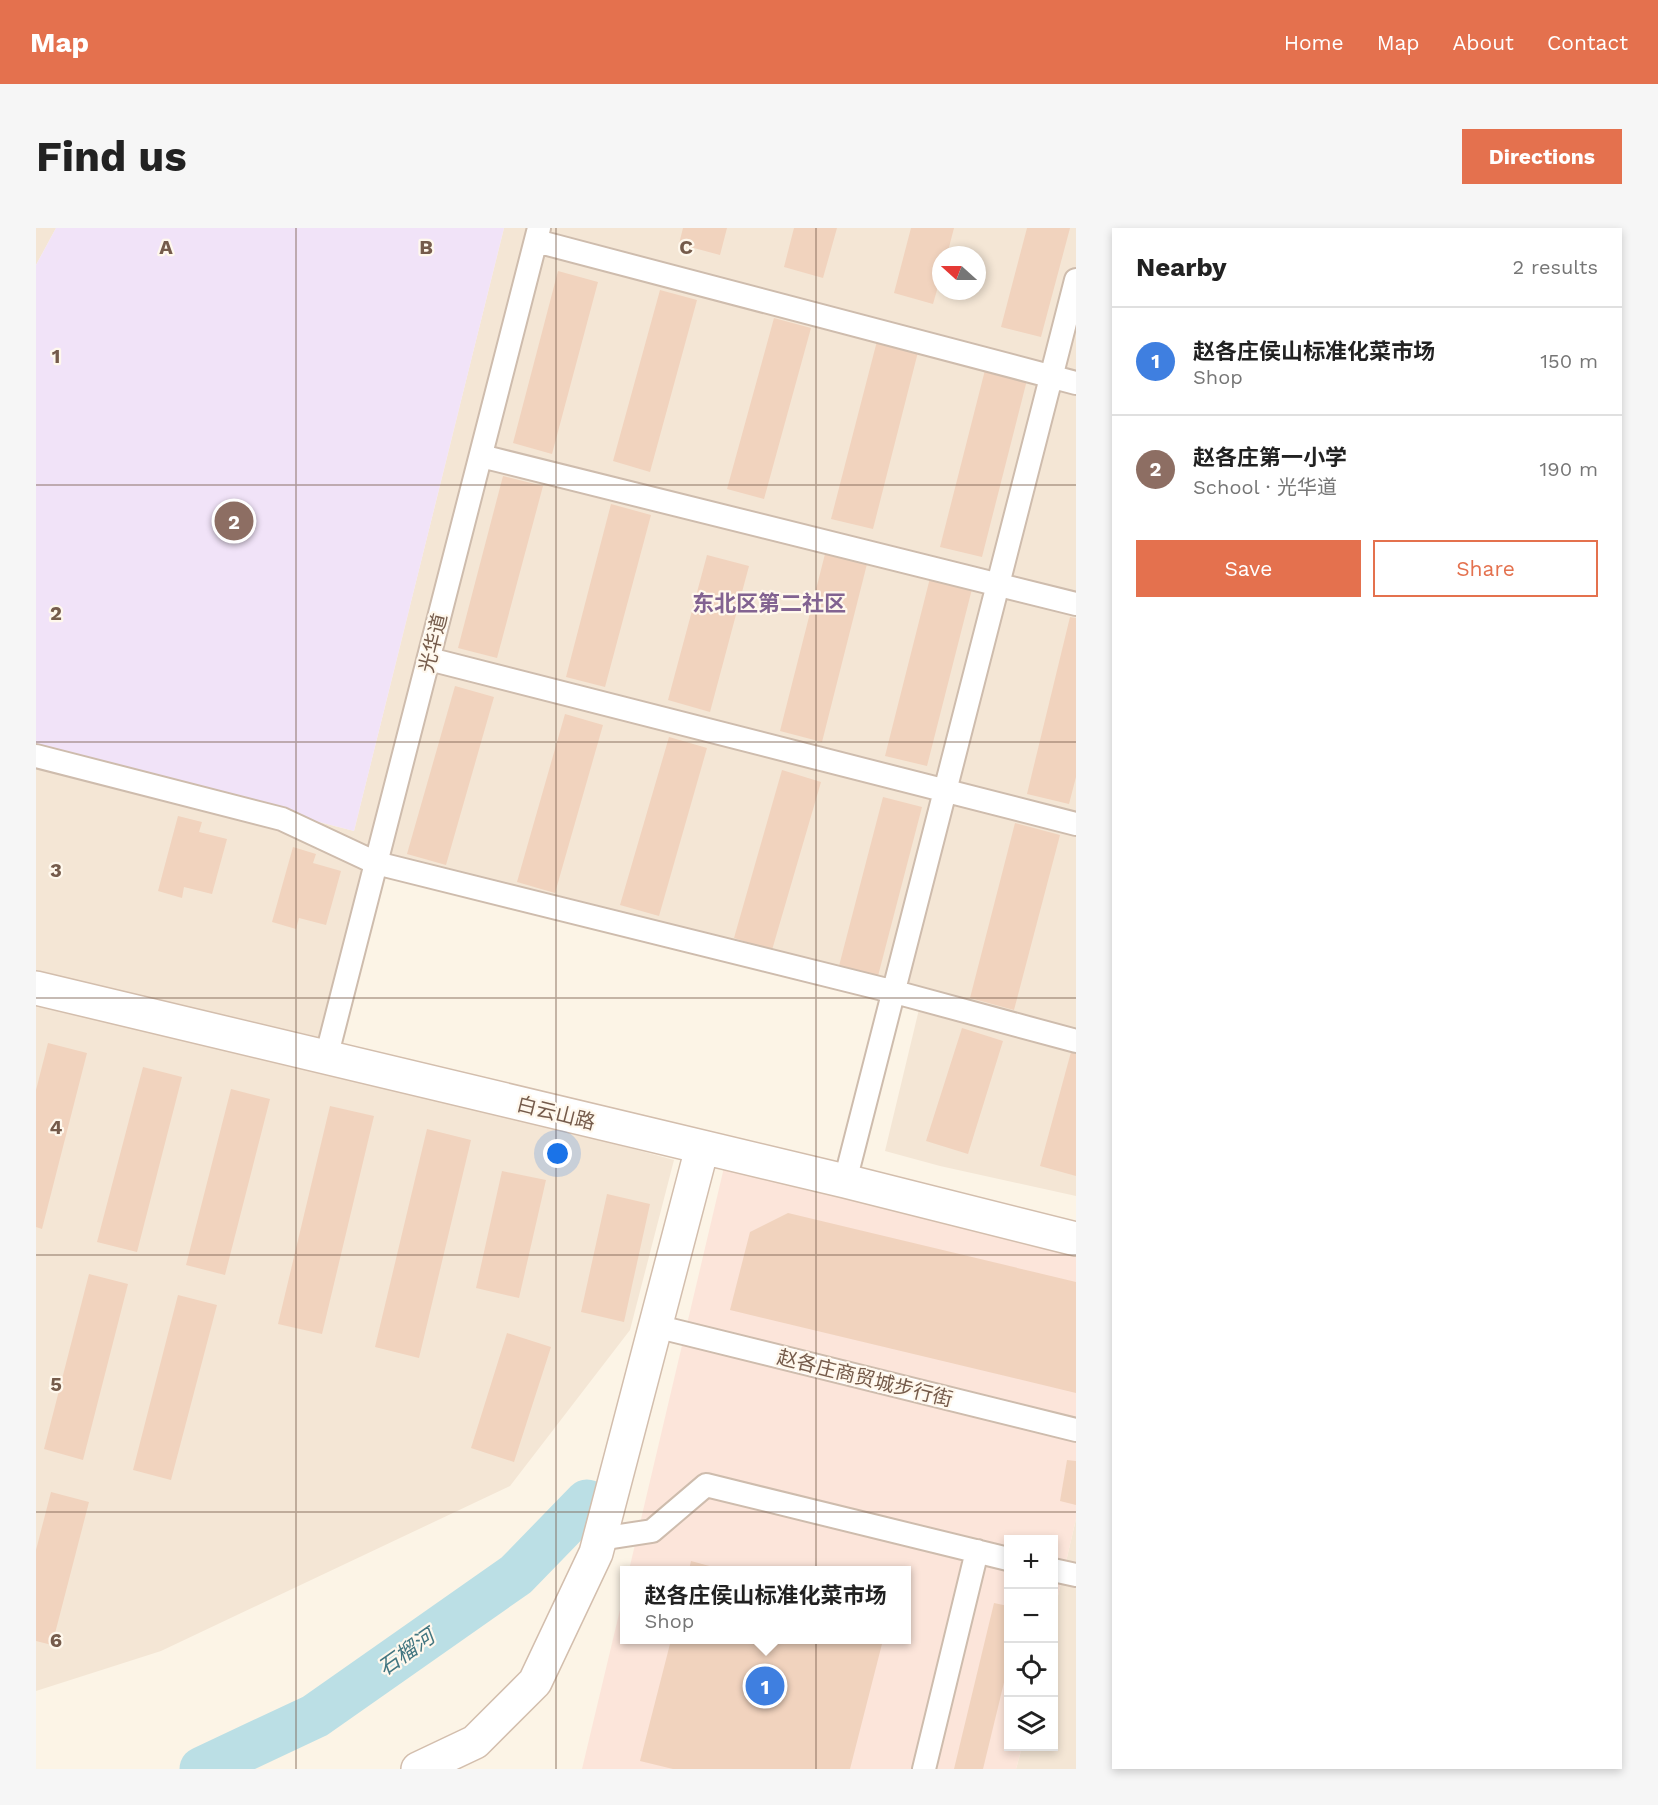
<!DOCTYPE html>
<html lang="en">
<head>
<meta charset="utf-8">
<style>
	:root { --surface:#fff; --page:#f6f6f6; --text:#222; --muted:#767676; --line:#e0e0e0; --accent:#e4714e }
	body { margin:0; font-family:"Work Sans","Noto Sans SC",sans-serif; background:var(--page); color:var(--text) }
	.controls { position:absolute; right:18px; bottom:18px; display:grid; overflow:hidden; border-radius:0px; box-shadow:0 3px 9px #0003 }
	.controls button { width:54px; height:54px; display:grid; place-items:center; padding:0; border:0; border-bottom:2px solid var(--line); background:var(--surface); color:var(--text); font:30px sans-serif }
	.compass { position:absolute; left:896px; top:18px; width:54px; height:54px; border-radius:50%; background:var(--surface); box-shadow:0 3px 9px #0003; rotate:291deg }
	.you { position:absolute; left:522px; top:926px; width:21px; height:21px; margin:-15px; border:4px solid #fff; border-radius:50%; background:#1a73e8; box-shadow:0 0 0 9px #1a73e833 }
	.badge { display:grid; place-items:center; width:39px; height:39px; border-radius:50%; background:var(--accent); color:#fff; font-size:20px; font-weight:700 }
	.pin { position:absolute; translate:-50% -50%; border:3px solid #fff; box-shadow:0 2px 6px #0006 }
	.popup { position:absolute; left:584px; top:1338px; width:291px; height:78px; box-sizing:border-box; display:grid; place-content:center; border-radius:0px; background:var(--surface); filter:drop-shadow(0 2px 4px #0005); font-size:20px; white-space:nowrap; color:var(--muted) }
	.popup b { font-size:22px; color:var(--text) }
	.popup::after { content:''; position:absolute; left:50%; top:100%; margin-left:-12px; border:12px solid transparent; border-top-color:var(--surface) }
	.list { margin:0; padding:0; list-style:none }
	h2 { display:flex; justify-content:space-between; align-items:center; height:78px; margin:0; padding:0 24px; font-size:26px }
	h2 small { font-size:20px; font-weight:400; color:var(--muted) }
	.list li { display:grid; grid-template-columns:39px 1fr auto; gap:18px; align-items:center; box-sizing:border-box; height:108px; padding:0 24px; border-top:2px solid var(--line) }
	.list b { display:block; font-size:22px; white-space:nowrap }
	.list p { margin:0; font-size:20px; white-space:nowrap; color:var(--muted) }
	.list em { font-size:20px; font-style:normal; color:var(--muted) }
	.actions { display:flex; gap:12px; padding:18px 24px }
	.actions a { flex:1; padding:14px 0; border:2px solid var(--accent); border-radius:0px; text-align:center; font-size:21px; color:var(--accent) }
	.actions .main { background:var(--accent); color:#fff }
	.icon { flex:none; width:33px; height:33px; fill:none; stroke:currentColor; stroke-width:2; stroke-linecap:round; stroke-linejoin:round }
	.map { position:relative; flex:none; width:1040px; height:1541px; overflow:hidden; border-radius:0px }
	header { display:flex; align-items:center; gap:36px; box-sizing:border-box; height:84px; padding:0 30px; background:var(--accent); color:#fff }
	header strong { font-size:28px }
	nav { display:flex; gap:33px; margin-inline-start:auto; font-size:21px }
	.intro { display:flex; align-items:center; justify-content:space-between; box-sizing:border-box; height:144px; padding:0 36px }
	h1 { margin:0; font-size:42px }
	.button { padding:15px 27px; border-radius:0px; background:var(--accent); color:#fff; font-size:21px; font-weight:700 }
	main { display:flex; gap:36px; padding:0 36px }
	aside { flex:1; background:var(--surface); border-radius:0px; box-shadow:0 3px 9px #0003 }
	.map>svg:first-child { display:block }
</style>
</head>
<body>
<header>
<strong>Map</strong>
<nav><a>Home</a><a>Map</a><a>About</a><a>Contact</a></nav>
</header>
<div class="intro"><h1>Find us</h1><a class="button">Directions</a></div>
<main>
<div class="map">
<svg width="1040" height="1541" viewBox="0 0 1040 1541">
	<rect width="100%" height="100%" fill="#fcf4e6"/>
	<path fill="#f4e6d5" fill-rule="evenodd" d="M0 0H20L0 37Z
		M468 0H1040V968L904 938 849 923 885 773 334 624 276 834 638 932 594 1102 474 1258 125 1423 0 1463V521L318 603ZM905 27H941V63H905Z
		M1040 1291V1541H980L986 1519 1017 1518 1018 1385Z"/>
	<path fill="#fce5da" d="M690 931 1040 1019V1291L1018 1385 1017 1312H972V1518L986 1519 980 1541H546L588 1365V1412H870V1342H593Z"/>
	<path fill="#f1e3f8" d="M20 0H468L318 603 0 521V37Z"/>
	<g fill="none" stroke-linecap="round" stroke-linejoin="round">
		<path stroke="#bbdfe5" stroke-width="45" d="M166 1541 279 1488 480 1347 551 1274"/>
	</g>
	<path fill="#f1d3be" d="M647 0H691L684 27 643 16Z
		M758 0H801L787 50 748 39Z
		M875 0H918L911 27H905V48L897 76 858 65Z
		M991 0H1034L1005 109 965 99Z
		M522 43 562 54 516 226 477 215Z
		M624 62 661 72 614 244 577 233Z
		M738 90 775 100 728 271 691 261Z
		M841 113 882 124 837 301 795 291Z
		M949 142 991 152 946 329 904 319Z
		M467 248 507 258 461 430 422 420Z
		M575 276 615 287 569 459 530 449Z
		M789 326 831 336 786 514 744 503Z
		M671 327 713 338 674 484 632 472Z
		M894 350 936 361 891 538 849 528Z
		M1034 389 1040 390V549L1033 576 991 566Z
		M419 458 458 469 410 637 371 626Z
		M529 486 567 497 519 665 481 654Z
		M633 509 671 520 623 688 584 677Z
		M746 542 785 554 736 722 698 710Z
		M847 569 886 579 842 748 803 738Z
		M142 588 166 594 163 604 191 611 176 666 148 659 146 670 122 663Z
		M979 595 1024 607 978 782 934 770Z
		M257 619 280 626 277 635 305 643 290 697 263 690 260 701 236 694Z
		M926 800 967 813 932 926 890 913Z
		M12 815 51 825 6 1001 0 999V862Z
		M1035 824 1040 825V948L1004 938Z
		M107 839 146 849 101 1024 61 1014Z
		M195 861 234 871 189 1047 150 1037Z
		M294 878 338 888 286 1106 242 1096Z
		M391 901 435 912 383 1130 339 1119Z
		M466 943 510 952 483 1070 440 1060Z
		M571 966 614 976 588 1094 545 1084Z
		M752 985 1040 1054V1165L694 1082 714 1004Z
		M53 1046 92 1056 47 1232 8 1221Z
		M142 1067 181 1077 135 1252 97 1242Z
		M471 1105 515 1119 478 1234 435 1220Z
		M1031 1232 1040 1233V1277L1024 1273Z
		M15 1264 53 1274 16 1417 0 1413V1322Z
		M655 1333 688 1342H653Z
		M958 1375 972 1378V1438L947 1541H918Z
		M635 1412H847L814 1541H637L604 1533Z"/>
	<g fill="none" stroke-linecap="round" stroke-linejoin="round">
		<g stroke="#cebcad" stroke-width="26">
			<path id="street" d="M500 13 1040 155
				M445 228 1040 376
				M393 431 1040 596
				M0 528 246 591 340 635 859 764 1040 813
				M290 830 503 0
				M809 953 1040 52
				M619 1098 1040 1202
				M564 1311 616 1303 670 1257 972 1331
				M1017 1342 1040 1347
				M888 1541 941 1323"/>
		</g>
		<g stroke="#d3bead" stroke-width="36">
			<path id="secondary" d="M0 760 809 953 1040 1011
				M382 1541 439 1514 499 1454 560 1325 666 920"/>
		</g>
		<use href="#street" stroke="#fff" stroke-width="22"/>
		<use href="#secondary" stroke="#fff" stroke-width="33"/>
	</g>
	<path fill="none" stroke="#755b4b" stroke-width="1.5" stroke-opacity="0.55" d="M260 0V1541M520 0V1541M780 0V1541M0 257H1040M0 514H1040M0 770H1040M0 1027H1040M0 1284H1040"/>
	<g text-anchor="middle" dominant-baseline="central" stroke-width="4.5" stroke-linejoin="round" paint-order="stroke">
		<g font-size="20" fill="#755b4b" stroke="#fff8ed">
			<text transform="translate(397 415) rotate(-76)">光华道</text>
			<text transform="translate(520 885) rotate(14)">白云山路</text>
			<text transform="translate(829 1150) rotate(14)">赵各庄商贸城步行街</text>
		</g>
		<g font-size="21" font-style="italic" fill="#427681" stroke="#fff8ed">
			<text transform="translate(370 1424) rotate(-35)">石榴河</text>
		</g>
		<g font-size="22" font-weight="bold" fill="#826391" stroke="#fff8ed">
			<text x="733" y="375">东北区第二社区</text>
		</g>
	</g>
	<g font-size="20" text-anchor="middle" font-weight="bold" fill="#755b4b" stroke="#fff8ed" stroke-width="4.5" stroke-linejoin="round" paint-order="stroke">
		<text x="130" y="26">A</text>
		<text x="390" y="26">B</text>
		<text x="650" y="26">C</text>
		<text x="20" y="135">1</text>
		<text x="20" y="392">2</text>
		<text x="20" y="649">3</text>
		<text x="20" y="906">4</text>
		<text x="20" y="1163">5</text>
		<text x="20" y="1419">6</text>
	</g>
</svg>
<div class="controls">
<button>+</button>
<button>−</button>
<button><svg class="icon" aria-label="locate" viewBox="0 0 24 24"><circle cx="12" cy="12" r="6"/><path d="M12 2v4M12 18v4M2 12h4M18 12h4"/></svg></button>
<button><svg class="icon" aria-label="layers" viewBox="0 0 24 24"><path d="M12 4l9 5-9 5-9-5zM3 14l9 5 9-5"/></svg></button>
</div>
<svg class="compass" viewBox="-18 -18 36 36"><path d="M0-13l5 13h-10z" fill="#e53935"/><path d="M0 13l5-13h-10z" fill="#767676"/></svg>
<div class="you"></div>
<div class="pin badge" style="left:729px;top:1458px;background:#3f7fe0">1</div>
<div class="popup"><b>赵各庄侯山标准化菜市场</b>Shop</div>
<div class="pin badge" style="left:198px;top:293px;background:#8d6e63">2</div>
</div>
<aside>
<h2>Nearby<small>2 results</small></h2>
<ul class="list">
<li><span class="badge" style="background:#3f7fe0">1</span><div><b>赵各庄侯山标准化菜市场</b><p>Shop</p></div><em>150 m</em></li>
<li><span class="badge" style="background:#8d6e63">2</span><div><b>赵各庄第一小学</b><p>School · 光华道</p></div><em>190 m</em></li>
</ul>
<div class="actions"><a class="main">Save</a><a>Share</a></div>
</aside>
</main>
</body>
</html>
